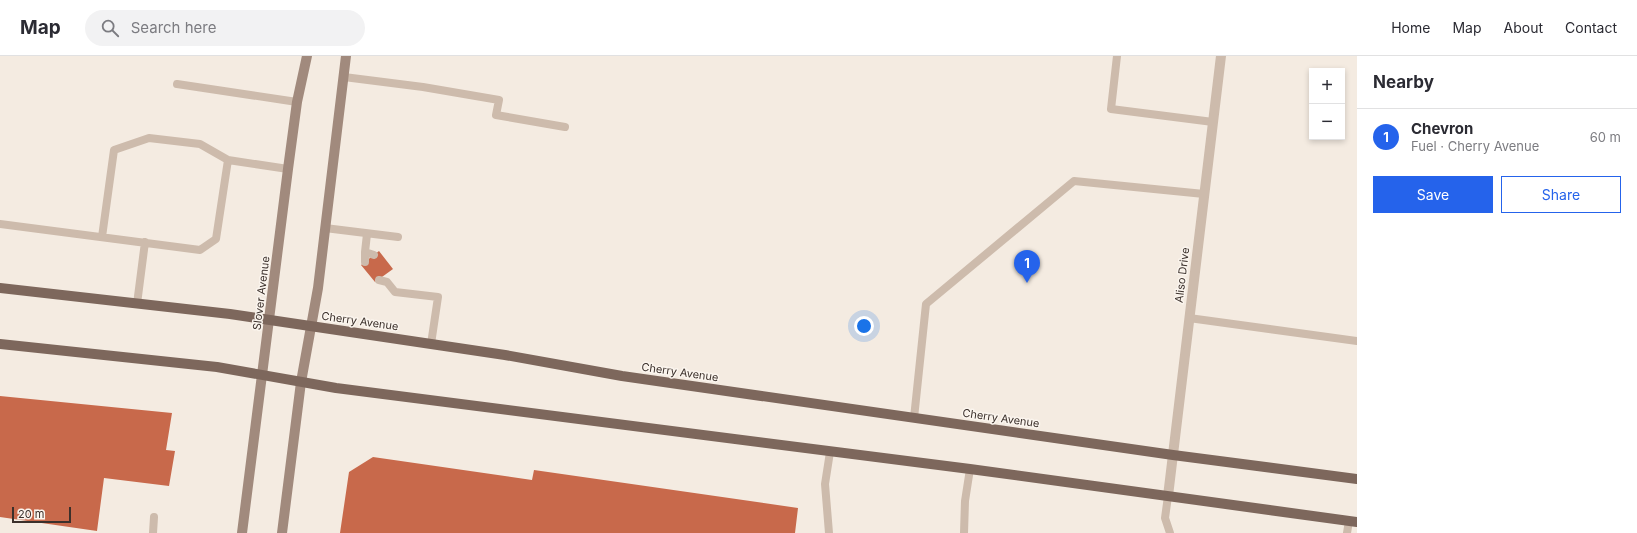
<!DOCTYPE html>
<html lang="en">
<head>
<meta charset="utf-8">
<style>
	:root { --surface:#fff; --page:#f2f2f3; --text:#2b2b33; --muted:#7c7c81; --line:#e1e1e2; --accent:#2563eb }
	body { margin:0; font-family:Inter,sans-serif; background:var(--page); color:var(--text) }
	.controls { position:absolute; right:12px; top:12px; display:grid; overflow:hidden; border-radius:0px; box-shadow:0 2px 6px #0003 }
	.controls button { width:36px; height:36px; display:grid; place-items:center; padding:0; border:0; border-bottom:1px solid var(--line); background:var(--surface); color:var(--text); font:20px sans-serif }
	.scale { position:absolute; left:12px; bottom:10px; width:59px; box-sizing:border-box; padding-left:4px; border:2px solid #3b302b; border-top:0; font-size:11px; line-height:14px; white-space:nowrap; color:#3b302b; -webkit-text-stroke:3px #fbf5ee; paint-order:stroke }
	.you { position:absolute; left:864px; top:270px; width:14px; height:14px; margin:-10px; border:3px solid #fff; border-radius:50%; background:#1a73e8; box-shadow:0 0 0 6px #1a73e833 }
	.badge { display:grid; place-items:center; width:26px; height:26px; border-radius:50%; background:var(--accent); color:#fff; font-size:13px; font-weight:700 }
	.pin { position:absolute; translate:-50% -33px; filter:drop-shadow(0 1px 2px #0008) }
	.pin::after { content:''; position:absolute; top:21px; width:14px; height:12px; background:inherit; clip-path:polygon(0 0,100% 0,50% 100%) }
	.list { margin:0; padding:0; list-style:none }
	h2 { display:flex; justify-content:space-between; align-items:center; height:52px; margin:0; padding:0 16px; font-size:17px }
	h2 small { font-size:13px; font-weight:400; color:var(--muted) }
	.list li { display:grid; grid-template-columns:26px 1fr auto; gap:12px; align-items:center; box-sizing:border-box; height:56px; padding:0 16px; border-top:1px solid var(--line) }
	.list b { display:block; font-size:15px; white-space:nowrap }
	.list p { margin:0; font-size:13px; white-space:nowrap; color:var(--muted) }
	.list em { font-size:13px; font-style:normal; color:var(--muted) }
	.actions { display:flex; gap:8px; padding:12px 16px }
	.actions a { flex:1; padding:9px 0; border:1px solid var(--accent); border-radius:0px; text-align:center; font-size:14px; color:var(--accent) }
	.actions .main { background:var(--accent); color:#fff }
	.icon { flex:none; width:22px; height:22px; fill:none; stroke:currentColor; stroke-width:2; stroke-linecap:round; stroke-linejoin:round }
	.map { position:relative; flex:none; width:1357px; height:477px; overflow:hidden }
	header { display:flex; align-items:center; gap:24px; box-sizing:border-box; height:56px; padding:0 20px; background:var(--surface); border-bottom:1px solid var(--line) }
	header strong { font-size:19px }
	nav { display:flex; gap:22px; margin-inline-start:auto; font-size:14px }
	.search { width:280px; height:36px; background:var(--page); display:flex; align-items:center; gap:10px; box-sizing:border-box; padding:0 14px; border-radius:22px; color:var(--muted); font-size:15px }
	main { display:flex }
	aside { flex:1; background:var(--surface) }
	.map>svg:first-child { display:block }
</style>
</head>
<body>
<header>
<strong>Map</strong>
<div class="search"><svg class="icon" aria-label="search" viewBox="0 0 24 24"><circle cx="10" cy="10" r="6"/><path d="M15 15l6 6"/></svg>Search here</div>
<nav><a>Home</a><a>Map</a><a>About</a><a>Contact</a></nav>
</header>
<main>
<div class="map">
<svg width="1357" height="477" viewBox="0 0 1357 477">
	<rect width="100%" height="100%" fill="#f4ebe1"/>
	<path fill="#c8694b" d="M379 195 393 213 375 226 361 209Z
		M0 340 172 357 166 394 175 395 169 430 104 422 97 475 0 461Z
		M373 401 532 424 534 414 798 452 795 477H340L349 416Z"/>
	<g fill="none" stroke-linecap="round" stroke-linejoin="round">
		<path stroke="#cdbbac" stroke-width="8" d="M1117 0 1111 53 1213 66
			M344 21 423 31 499 44 496 59 565 71
			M177 28 297 46
			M0 168 200 194 216 183 228 104 288 113
			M325 172 398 181
			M102 181 114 94 149 82 200 88 228 104
			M365 196 367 178
			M365 206V196L374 199
			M379 224 387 226 395 236 438 241 431 288
			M137 248 145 186
			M1189 262 1357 285
			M914 362 926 248 1074 125 1204 138
			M1168 440 1165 462 1170 477
			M153 477 154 461
			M829 477 825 428 830 396
			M964 477 965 445 970 413
			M1347 477 1349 465"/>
		<path stroke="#cdbbac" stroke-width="10" d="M1168 440 1221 0"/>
		<path stroke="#a18a7d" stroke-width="10" d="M242 477 288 113 297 46 307 0
			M282 477 301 326 318 232 346 0"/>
		<path stroke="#7d675c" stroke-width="10" d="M0 232 230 258 505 299 622 320 1173 399 1357 423
			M0 288 217 311 336 332 970 413 1357 466"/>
	</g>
	<g text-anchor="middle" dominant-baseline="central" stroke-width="3" stroke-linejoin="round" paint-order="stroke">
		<g font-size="11" fill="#3b302b" stroke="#fbf5ee">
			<text transform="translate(1182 219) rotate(-83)">Aliso Drive</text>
			<text transform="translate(261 237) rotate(-83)">Slover Avenue</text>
			<text transform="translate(360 265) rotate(8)">Cherry Avenue</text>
			<text transform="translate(680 316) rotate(8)">Cherry Avenue</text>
			<text transform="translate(1001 362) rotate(8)">Cherry Avenue</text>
		</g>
	</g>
</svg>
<div class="controls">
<button>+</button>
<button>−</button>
</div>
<div class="scale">20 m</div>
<div class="you"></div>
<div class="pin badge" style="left:1027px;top:227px">1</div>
</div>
<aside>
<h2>Nearby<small></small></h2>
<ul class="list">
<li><span class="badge">1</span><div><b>Chevron</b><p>Fuel · Cherry Avenue</p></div><em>60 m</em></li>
</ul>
<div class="actions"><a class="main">Save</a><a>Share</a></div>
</aside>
</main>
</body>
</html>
